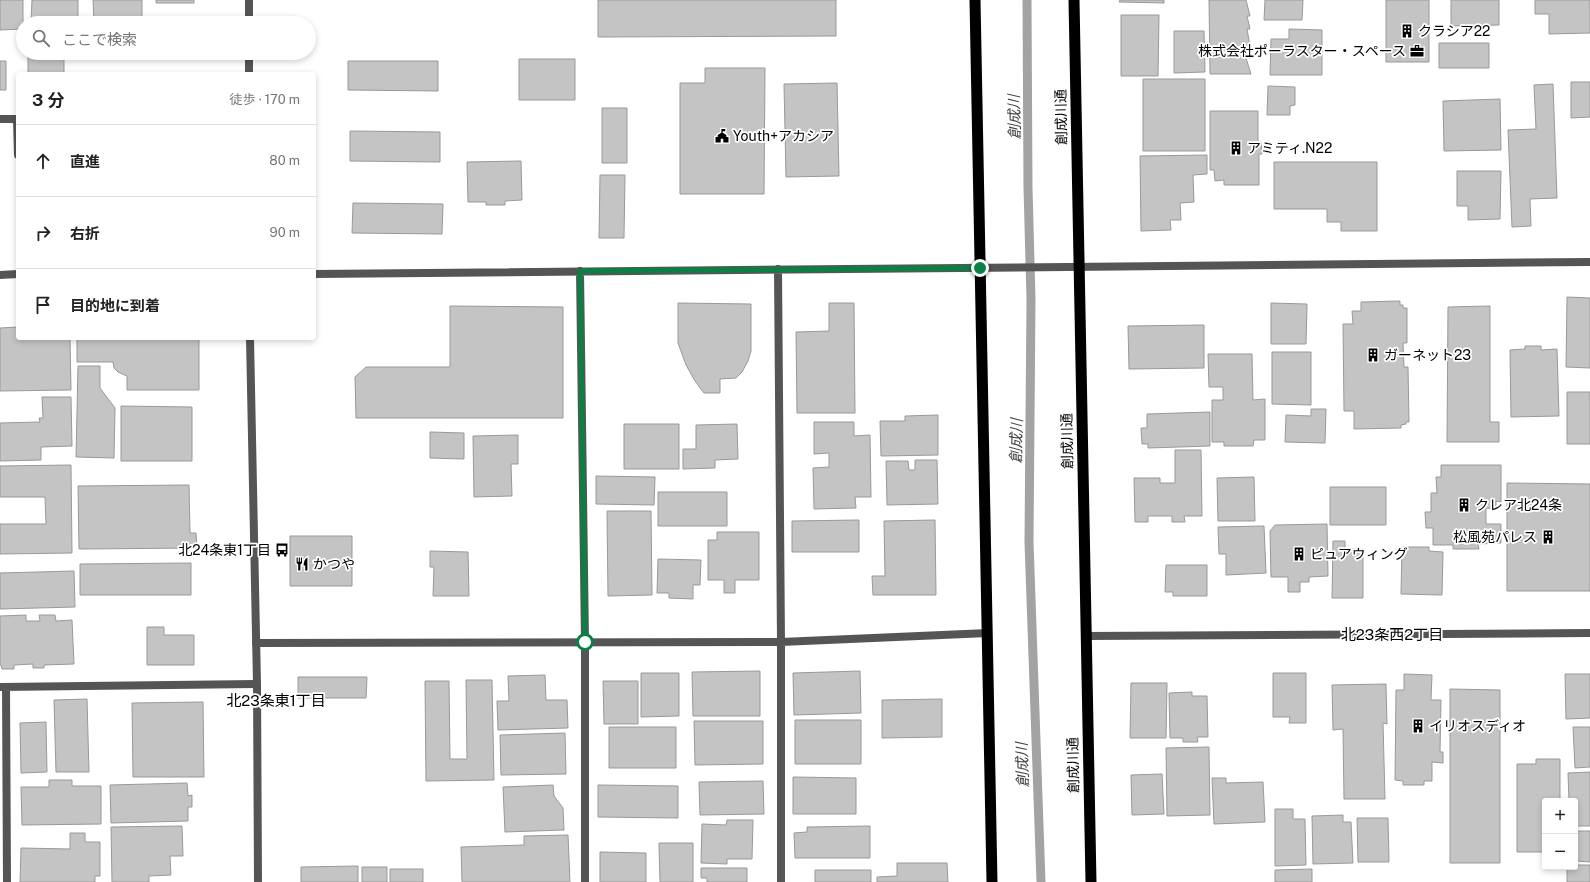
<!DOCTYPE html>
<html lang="ja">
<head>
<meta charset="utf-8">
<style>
	:root { --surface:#fff; --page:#f2f2f2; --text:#222; --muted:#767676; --line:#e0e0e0 }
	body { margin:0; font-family:"Public Sans","Noto Sans JP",sans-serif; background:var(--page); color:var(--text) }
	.controls { position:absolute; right:12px; bottom:12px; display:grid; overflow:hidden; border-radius:4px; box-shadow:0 2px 6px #0003 }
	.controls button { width:36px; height:36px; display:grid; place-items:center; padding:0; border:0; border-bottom:1px solid var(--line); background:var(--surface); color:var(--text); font:20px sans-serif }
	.stop { position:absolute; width:12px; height:12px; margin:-9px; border:3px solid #0b8043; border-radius:50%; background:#fff }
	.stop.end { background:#0b8043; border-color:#fff; box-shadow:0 1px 4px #0008 }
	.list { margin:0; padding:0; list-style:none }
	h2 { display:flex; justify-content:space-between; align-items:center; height:52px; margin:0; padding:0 16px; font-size:17px }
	h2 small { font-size:13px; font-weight:400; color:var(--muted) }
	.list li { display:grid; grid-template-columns:26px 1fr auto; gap:12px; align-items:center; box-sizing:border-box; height:72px; padding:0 16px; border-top:1px solid var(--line) }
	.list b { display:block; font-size:15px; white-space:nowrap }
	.list em { font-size:13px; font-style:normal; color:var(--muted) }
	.icon { flex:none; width:22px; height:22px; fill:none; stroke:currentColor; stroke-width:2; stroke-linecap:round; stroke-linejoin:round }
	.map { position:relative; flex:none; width:1590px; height:882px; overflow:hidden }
	.search { position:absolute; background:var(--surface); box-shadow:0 2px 6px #0003; left:16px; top:16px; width:300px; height:44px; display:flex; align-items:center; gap:10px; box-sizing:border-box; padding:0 14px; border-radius:22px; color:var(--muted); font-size:15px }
	.panel { position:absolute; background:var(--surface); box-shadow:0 2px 6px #0003; left:16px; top:72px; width:300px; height:268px; border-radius:4px }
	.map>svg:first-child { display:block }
</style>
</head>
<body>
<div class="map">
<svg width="1590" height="882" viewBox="0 0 1590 882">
	<rect width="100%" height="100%" fill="#fff"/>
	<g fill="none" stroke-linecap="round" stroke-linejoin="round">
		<path stroke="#a3a3a3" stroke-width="9" d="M1027 0 1028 188 1031 299 1029 542 1041 882"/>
	</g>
	<path fill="#c4c4c4" stroke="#999" d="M0 0H23V29L0 30Z
		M32 0H78V21H31Z
		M93 0H142V23H94Z
		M156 0H194V3H156Z
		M598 0H836V36L598 37Z
		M1120 0H1164V3L1119 2Z
		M1209 0H1246L1250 16H1247L1250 29H1247L1250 46 1247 45 1250 58H1246L1251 74H1210Z
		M1265 0H1303L1302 20H1264Z
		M1386 0H1429V62H1386Z
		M1451 0H1499V25L1451 26Z
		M1535 0H1590V33L1549 34V14H1535Z
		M1121 15H1159L1158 76H1121Z
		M1289 29 1322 30V75H1270L1271 39H1289Z
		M1174 31H1204L1205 72 1174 73Z
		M1439 43H1489V68H1439Z
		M28 53H64V74H28Z
		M519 59H575V100H519Z
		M0 61H6V90H0Z
		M348 61H438V91L348 90Z
		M705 68H765L764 194H680V83H705Z
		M1143 79H1205V151H1143Z
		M1571 82H1590V117L1571 118Z
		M837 83 839 176 786 177 784 84Z
		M1553 84 1557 198 1530 199 1531 226 1512 227 1508 130 1536 129 1534 85Z
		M1268 86 1295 87V105L1290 106V115H1267Z
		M1500 99 1501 150 1444 151 1443 101Z
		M602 108H627V163H602Z
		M1210 111H1258V142H1261L1262 154H1259V185H1224V180L1215 181 1214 170H1210Z
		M350 131 440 132V162L350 161Z
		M1207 155V174L1193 175 1194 202 1180 203 1181 220H1170L1171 230 1141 231 1140 156Z
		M521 161 522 200 505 201V205H486V202H468L467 162Z
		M1274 162H1377V231H1341V222H1327V209H1274Z
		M1457 171H1501L1500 219 1468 220V206H1457Z
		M600 175H625L624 238H599Z
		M353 203 443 204 442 234 352 233Z
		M1567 297 1590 298V368L1566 367Z
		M1400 301V305H1403V308H1407V343H1403L1404 367H1408L1409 422H1406V424L1401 425V428L1354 429V411H1344L1343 324H1353L1352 311H1361V302Z
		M678 303 751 304V351L748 361 742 372 736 378 720 379V393H704L695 381 686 365 678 343Z
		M829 303H854L855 413H797L796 332 829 331Z
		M1271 303 1307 304 1306 344H1271Z
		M450 306 563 307V418H356L355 377 366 367H450Z
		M1490 306V422H1499V442H1447L1448 307Z
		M1204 325V368L1129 369 1128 326Z
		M18 327V338H70L71 390 0 391V328Z
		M77 338H199V390H127V376L118 372 114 368 113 362H77Z
		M1525 346H1541V350L1557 349 1559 416 1511 417 1510 350 1525 349Z
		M1272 352H1311V405L1272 404Z
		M1208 354H1252L1253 400 1265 399V440H1254L1253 446H1224V442H1212V400H1223V387H1209Z
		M78 366H100V388L115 408 114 458 76 457Z
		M1567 392H1590V444H1567Z
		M42 397H71L72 446 41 447V460L0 461V423L40 422 39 418H43Z
		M121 406 192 407V461H121Z
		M1311 409H1326L1325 443 1285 442 1286 415 1311 416Z
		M1210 412V446L1148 448V444H1142L1141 428H1147V414Z
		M938 415V455L881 456 880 421H905V416Z
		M814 422H854V436L870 435 871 497H855L856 508 814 509 813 468 829 467V453L814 454Z
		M624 424H679V469H624Z
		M737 424 738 459 715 460V468L683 469V449H696V425Z
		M430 432 464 433V459L430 458Z
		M518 435V464H511L512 496 474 497 473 436Z
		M1175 450H1201L1202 516H1184L1185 522H1172V516H1148V522H1135L1134 478H1160V483H1175Z
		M915 460H937L938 504 887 505 886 461H908L909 470H915Z
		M71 465 72 553 0 554V524H46L45 497H0V466Z
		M1441 465H1501V502L1496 501V509L1486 508V524H1501V543L1478 544 1479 549H1453V545H1433V528H1426L1425 512H1431V493H1437L1436 477H1441Z
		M596 476 655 477 654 505 596 504Z
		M1254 477 1255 521H1218L1217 478Z
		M1507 483 1590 484V591H1507Z
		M189 485 190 533H196L197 548 79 549 78 486Z
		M1330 487H1386V525H1330Z
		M658 492H727V526H658Z
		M607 511H651L652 595 608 596Z
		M859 520V552H792V521Z
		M935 520 936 595H873L872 576H885L884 521Z
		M1327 524 1328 576 1309 577V582H1300V592H1288V577H1271L1270 531 1275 525Z
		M1264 526 1266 573 1226 575V554H1219L1218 527Z
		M717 532H759V580H735V593H724V580H708V540H717Z
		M290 536H352V586H290Z
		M1333 541H1345V549H1363V598H1332Z
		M1402 547H1429V551L1443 552 1442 595 1401 594Z
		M430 551 468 552 469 596H433L434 567H430Z
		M658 559 701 560 700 585H693V599L669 598V593H657Z
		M191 563V595H80V564Z
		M1166 565H1207V596H1173V592H1165Z
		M74 571 75 607 0 609V573Z
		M26 615V621H40L39 615H55L56 621 72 620 74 664 44 665V668H33V664L14 665V669H2L1 665H0V616Z
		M147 627H164V635H194V665H147Z
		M760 671V716H693L692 672Z
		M860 671 861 713 794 715 793 673Z
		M641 673H679V716L641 717Z
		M1273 673H1306V723H1289L1290 717H1273Z
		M1404 674 1432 675 1431 700H1441L1440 752H1443V763L1432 762V781H1424V785H1403V781L1395 780 1396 690H1404Z
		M1565 674H1590V718L1566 719Z
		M545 675 546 700H567L568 728 498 730 497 701H509L508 676Z
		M298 677H367L366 698H298Z
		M466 680H492L494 780 426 781 425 681H449L450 759H467Z
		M603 681H638V724H604Z
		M1131 683H1167L1166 738H1130Z
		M1386 684 1387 724 1383 723 1385 799H1344L1343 729 1333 730 1332 685Z
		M1450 689 1500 690V863H1450Z
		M1192 692V696H1207L1208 737H1197L1198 742H1183V738H1170L1169 693Z
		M87 699 89 772H56L54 700Z
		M942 699V737L882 738V700Z
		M203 702 204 777H133L132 703Z
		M795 720H861V764H795Z
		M694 721H763V764L695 765Z
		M46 722 47 772 21 773 20 723Z
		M609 727H676V768H609Z
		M1573 727H1590V767L1575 768Z
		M565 733 566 774 501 775 500 735Z
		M1209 747 1210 815 1167 816 1166 748Z
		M1536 759H1560V801H1545V852H1517V764H1536Z
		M1590 772V826H1575V801H1569L1568 773Z
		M1162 774 1164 814 1132 815 1131 775Z
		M793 777 856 778V814H793Z
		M1212 778H1226V783L1263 782 1265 822 1214 824Z
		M49 780H72V786H101V824L22 825 21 787H49Z
		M763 781 764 814 700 815 699 782Z
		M187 783 188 796 192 795V807H188V821L111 823 110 785Z
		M553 785 554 796 563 808 564 830 505 832 503 787Z
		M598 785 678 786V818L598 817Z
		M1275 809H1293V819H1305L1306 865 1275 866Z
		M1343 815V822H1351L1353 863 1313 864 1312 816Z
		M1357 818H1388L1389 862H1358Z
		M727 820H753L752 859H727V864L701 863 702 824 726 825Z
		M182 826 183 856H170L171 875 149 876V882H112L111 827Z
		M870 826V858H795L794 833 807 832V827Z
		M1575 831H1590V862L1575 861Z
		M70 833H85V842H100V876H95V882H20L21 848 70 849Z
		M568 835 570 882H462L461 847 524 845V836Z
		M659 843H693V882H660Z
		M600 852 646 853V882H600Z
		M897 863H947L948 882H877V877L897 876Z
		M1575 865H1590V882H1567V867H1575Z
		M358 866V882H301V867Z
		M362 867H387V882H362Z
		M701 868H747V882H707V878H701Z
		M390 869H423V882H390Z
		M1312 869V882H1275V870Z
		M815 870H871V882H815Z"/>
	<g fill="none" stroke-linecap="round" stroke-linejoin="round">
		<path stroke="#555" stroke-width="8" d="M0 119H17L18 155
			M778 269 781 642V882
			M580 271 585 642V882
			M314 274 1590 262
			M0 275 18 274
			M1086 636 1590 633
			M256 643 781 642 988 633
			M0 687 257 684
			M6 687 7 882"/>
		<path stroke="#555" stroke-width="8" d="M249 0V23
			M249 53V74
			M250 338 257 684 258 882"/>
		<path stroke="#000" stroke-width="11" d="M975 0 992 882
			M1074 0 1091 882"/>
	</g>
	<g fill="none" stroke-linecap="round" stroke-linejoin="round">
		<path stroke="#0b8043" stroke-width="5" d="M585 642 580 271 980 268"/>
	</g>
	<defs>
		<g id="building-bare" transform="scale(1.08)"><path d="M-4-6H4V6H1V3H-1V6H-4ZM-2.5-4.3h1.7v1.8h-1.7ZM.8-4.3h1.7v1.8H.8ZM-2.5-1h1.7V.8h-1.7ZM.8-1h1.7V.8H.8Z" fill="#000" stroke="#fff" stroke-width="2.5" paint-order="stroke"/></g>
		<g id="office-bare" transform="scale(1.08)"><path d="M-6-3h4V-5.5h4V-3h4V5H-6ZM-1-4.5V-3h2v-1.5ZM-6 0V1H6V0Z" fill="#000" stroke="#fff" stroke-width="2.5" paint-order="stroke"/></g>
		<g id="civic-bare" transform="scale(1.08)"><path d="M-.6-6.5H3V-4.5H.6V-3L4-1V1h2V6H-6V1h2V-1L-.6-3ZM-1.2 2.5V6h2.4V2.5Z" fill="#000" stroke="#fff" stroke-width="2.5" paint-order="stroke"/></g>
		<g id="bus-bare" transform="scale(1.08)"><path d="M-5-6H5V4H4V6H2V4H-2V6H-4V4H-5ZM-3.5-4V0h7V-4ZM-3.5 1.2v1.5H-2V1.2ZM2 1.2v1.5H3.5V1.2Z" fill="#000" stroke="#fff" stroke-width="2.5" paint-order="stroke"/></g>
		<g id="restaurant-bare" transform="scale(1.08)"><path d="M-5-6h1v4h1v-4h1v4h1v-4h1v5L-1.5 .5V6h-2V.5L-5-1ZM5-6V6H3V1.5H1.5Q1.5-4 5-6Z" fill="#000" stroke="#fff" stroke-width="2.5" paint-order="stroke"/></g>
	</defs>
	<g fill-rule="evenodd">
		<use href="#building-bare" x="1407" y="31"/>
		<use href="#office-bare" x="1417" y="51"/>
		<use href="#civic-bare" x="722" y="136"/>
		<use href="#building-bare" x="1236" y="148"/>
		<use href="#building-bare" x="1373" y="355"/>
		<use href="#building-bare" x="1464" y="505"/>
		<use href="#building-bare" x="1548" y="537"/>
		<use href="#bus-bare" x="282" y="550"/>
		<use href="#building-bare" x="1299" y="554"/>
		<use href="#restaurant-bare" x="302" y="564"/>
		<use href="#building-bare" x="1418" y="726"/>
	</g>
	<g text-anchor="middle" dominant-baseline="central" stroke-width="3.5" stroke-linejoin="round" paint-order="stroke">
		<g font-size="14" fill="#000" stroke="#fff" text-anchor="start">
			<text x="1418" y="31">クラシア22</text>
			<text x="1406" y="51" text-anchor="end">株式会社ポーラスター・スペース</text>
			<text x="733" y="136">Youth+アカシア</text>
			<text x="1247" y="148">アミティ.N22</text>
			<text x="1384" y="355">ガーネット23</text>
			<text x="1475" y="505">クレア北24条</text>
			<text x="1537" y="537" text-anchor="end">松風苑パレス</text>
			<text x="271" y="550" text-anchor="end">北24条東1丁目</text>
			<text x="1310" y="554">ピュアウィング</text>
			<text x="313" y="564">かつや</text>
			<text x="1429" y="726">イリオスディオ</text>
		</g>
		<g font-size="14" fill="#000" stroke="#fff">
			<text transform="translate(1061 117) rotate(-91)">創成川通</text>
			<text transform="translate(1067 441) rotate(-91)">創成川通</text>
			<text transform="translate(1073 765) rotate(-91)">創成川通</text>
		</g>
		<g font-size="15" font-style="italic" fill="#444" stroke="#fff">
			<text transform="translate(1014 117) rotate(-91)">創成川</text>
			<text transform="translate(1016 441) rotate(-89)">創成川</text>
			<text transform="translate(1022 765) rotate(-92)">創成川</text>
		</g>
		<g font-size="15" fill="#000" stroke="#fff">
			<text x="1392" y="634">北23条西2丁目</text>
			<text x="276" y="700">北23条東1丁目</text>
		</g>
	</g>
</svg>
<div class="controls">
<button>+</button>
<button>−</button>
</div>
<div class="stop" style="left:585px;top:642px"></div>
<div class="stop end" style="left:980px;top:268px"></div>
<div class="search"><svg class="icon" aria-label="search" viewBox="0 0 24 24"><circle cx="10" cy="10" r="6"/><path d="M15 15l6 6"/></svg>ここで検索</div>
<section class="panel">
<h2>3 分<small>徒歩 · 170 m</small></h2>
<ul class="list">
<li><svg class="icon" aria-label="ahead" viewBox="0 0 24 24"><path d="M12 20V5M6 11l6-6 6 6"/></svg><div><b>直進</b></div><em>80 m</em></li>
<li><svg class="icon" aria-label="right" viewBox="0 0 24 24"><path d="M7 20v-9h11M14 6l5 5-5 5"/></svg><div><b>右折</b></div><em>90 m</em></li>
<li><svg class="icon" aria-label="arrive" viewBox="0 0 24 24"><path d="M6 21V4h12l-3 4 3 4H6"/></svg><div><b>目的地に到着</b></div></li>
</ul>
</section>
</div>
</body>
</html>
